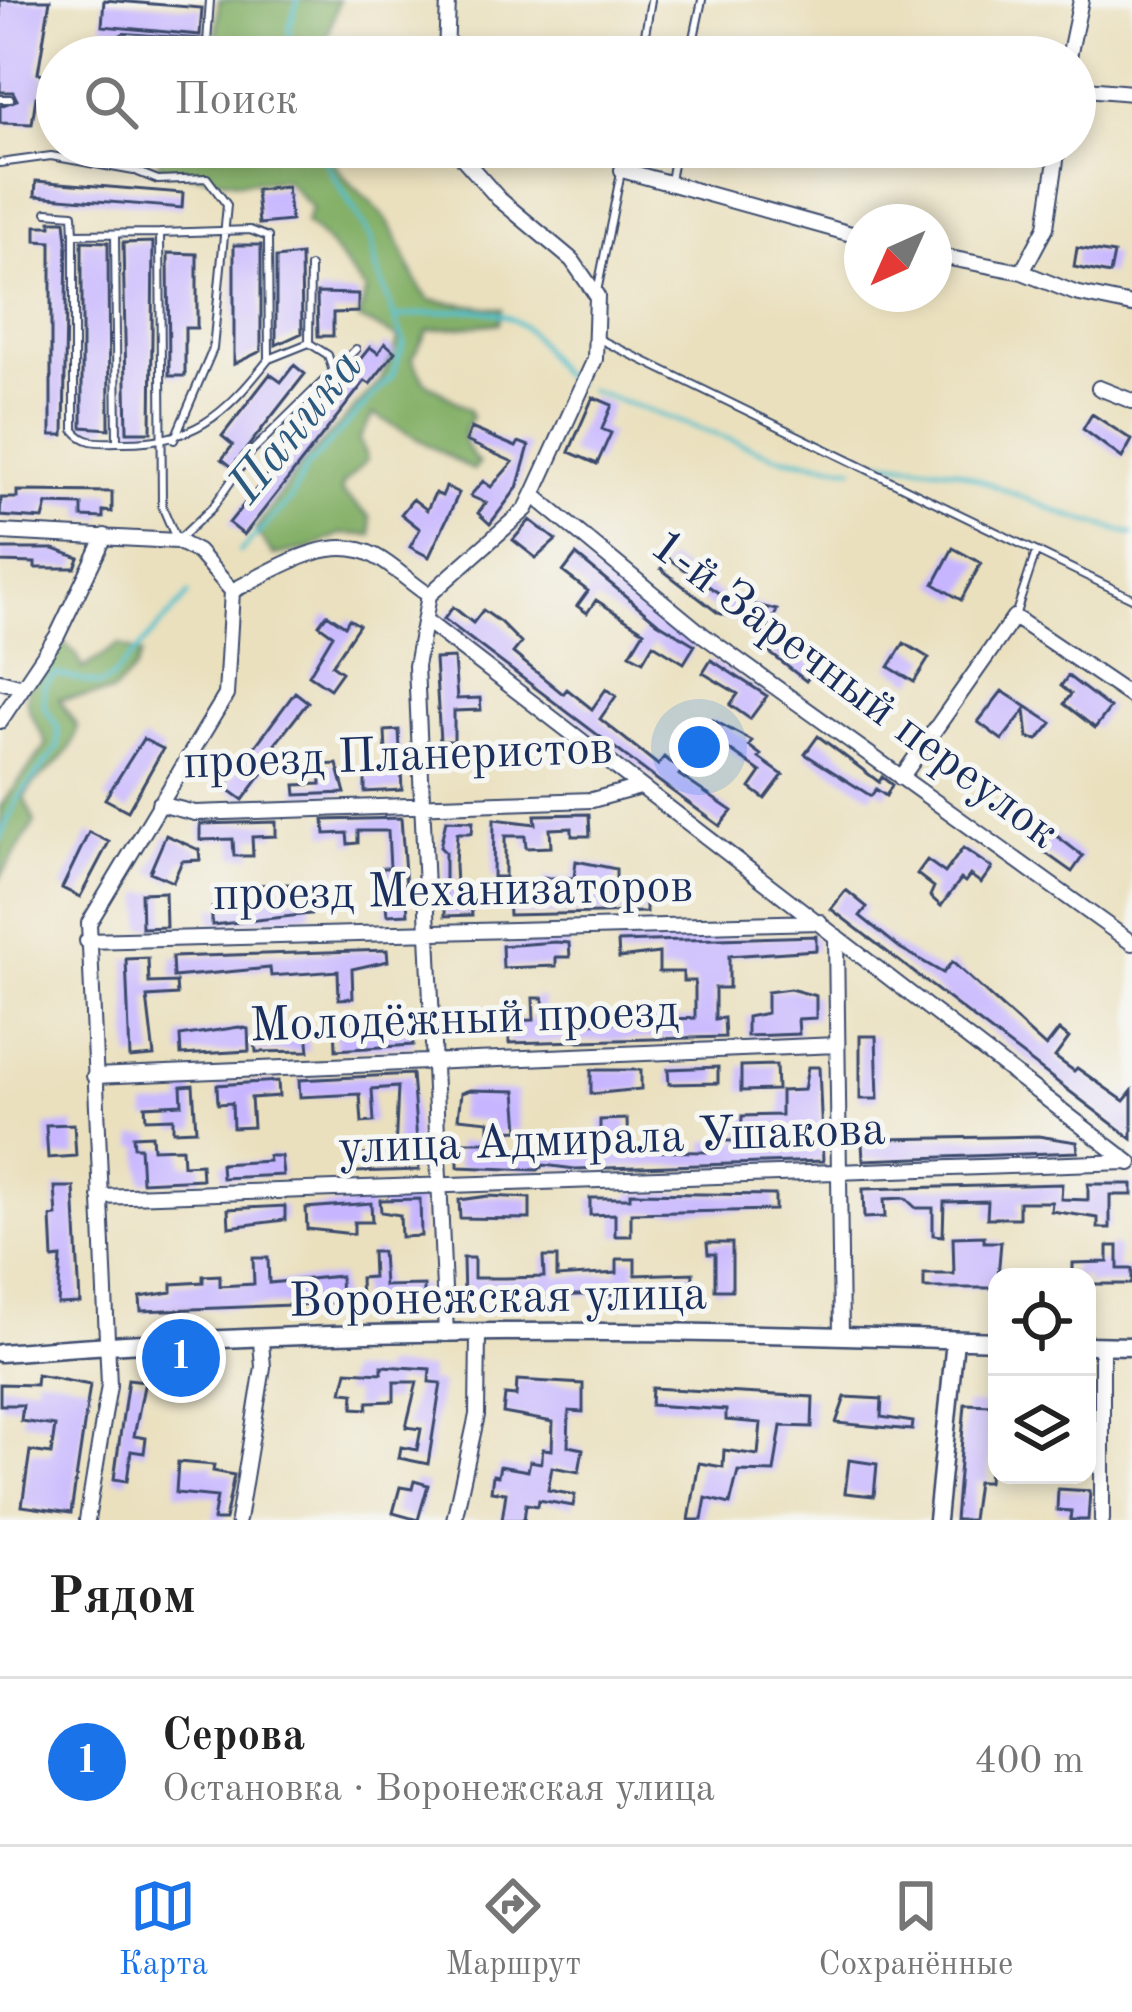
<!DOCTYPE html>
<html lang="ru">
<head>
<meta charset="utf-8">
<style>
	:root { --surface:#fff; --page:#f6f6f6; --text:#222; --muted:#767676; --line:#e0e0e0; --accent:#1a73e8 }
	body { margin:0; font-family:"Old Standard TT",serif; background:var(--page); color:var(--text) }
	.controls { position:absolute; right:36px; bottom:36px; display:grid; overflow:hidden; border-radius:24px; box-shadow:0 6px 18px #0003 }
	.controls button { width:108px; height:108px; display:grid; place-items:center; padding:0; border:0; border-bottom:3px solid var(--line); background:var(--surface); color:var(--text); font:60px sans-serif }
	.compass { position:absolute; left:844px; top:204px; width:108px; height:108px; border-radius:50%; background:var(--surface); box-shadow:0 6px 18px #0003; rotate:225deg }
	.you { position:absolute; left:699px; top:747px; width:42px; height:42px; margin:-30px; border:9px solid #fff; border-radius:50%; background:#1a73e8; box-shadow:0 0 0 18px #1a73e833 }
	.badge { display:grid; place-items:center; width:78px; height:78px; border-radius:50%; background:var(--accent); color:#fff; font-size:39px; font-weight:700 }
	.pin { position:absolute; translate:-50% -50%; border:6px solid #fff; box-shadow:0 3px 12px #0006 }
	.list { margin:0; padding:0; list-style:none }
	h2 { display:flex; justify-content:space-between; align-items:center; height:156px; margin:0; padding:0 48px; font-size:51px }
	h2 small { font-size:39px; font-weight:400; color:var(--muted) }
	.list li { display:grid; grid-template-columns:78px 1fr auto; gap:36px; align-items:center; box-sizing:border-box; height:168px; padding:0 48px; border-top:3px solid var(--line) }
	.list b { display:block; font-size:45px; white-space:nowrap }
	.list p { margin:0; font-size:39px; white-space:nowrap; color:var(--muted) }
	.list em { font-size:39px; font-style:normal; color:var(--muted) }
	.icon { flex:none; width:66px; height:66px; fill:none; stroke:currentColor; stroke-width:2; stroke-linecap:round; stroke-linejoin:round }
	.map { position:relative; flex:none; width:1132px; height:1520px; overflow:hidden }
	.search { position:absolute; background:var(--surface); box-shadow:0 6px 18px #0003; left:36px; right:36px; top:36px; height:132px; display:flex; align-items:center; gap:30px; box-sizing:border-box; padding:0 42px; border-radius:66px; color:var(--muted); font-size:45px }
	.sheet { height:324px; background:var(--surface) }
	nav { display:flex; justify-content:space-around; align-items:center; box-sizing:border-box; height:168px; border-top:3px solid var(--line); background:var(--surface); font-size:33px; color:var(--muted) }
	nav a { display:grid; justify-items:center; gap:6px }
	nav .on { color:var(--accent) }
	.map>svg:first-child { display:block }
</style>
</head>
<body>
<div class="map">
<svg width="1132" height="1520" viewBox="0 0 1132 1520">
	<rect width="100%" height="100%" fill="#f6f6f2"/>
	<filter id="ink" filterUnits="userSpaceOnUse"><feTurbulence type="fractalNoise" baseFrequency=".00833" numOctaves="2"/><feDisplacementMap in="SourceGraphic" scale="24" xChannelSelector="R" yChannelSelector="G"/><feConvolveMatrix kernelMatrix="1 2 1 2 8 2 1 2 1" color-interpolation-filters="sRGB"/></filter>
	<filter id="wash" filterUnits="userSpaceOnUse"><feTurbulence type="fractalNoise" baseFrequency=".004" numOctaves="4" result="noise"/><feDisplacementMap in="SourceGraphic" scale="48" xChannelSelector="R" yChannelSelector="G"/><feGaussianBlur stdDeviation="2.7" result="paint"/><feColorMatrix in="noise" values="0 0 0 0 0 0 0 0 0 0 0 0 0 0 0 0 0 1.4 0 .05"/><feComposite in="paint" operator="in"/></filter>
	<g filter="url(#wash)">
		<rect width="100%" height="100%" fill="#eae0be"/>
		<path fill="#84b068" stroke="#507063" stroke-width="3" d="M219 0H339L321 57H215Z
			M193 147H327C339 183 368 193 388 222 405 247 406 271 429 300L502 309 499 323 428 330 412 358 424 381 469 410 472 417C457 437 464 446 479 464L473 470 373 414 359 439 367 460 342 486V493L370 517 372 535 340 534 311 548 273 555 255 530 301 465 380 382 399 338 359 319 366 290C345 268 329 239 305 223L312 208 285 180 238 182 158 168 161 152Z
			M65 644 77 655 83 669 119 644 141 655 135 669 112 693 59 699 77 726C73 764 38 770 24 798L35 822 0 878V807L46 746C44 730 29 719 27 701 24 680 48 654 65 644Z"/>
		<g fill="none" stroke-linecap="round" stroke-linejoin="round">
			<path stroke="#54c0cd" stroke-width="4.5" d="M293 57 289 28 298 0
				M397 317C446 313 505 295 538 342 549 357 558 377 575 384
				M590 390 779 457 853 468
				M872 460 956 470 1066 515 1132 534
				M240 552 290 500 306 468 392 376 404 343 376 267 372 240 317 147
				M0 839 16 801 58 747V728L44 706V686L55 674 100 685 111 679 189 594"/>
		</g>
		<g id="blocks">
			<path fill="#c7b6ff" d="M0 0H50L38 73 45 74 43 97H36L32 124 0 123V106L17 100 13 92H0Z
				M104 0 202 8 200 35 102 26Z
				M126 45 199 50V57H121Z
				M36 181 183 193 182 208 35 196Z
				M287 187 291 221 259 224 256 190Z
				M51 221H65L67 240 64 435H51V242L36 241V226H51Z
				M82 241 108 242 109 429 82 427Z
				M153 242 151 432H127L123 243Z
				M234 245H261V351L234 364Z
				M1077 248 1114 254 1110 274 1074 267Z
				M168 253 197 254V328H185V376H169Z
				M301 255 302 333 276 345V258Z
				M317 293 358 294V312L333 313V336H318Z
				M385 343 395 352 370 384 365 381 244 535 229 523 370 347 378 353Z
				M294 365 305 374 232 467 222 459 233 445 222 436 270 374 281 382Z
				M593 397 612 405 602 429 611 433 597 464 569 452Z
				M1092 414 1132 440 1122 458 1083 429Z
				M471 428 516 447 519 442 529 446 517 488 490 524 478 513 486 503 470 496 483 481 491 487 513 462 466 441Z
				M446 487 459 493 429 557 410 547 420 529 401 514 413 499 427 510 435 493 442 496Z
				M17 491 112 492V512L103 511V518L82 517V505L47 504 43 519 0 516 1 498H17Z
				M530 520 556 540 536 558 513 540Z
				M953 548 981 563 961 600 934 584Z
				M0 549H54L79 558 75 568H35V563L0 562Z
				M576 555 657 622 695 645 684 663 653 644 643 661 630 654 644 631 596 600 587 613 577 606 588 591 563 572Z
				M669 559 726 598 777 610 769 629 718 613 661 569Z
				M453 607 473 623 483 610 500 622 521 643 513 653 563 694 567 689 592 709 606 689 616 696 600 719 658 765 664 757 682 771 679 775 732 811 720 826 668 788 444 619Z
				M327 614 345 626 349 619 359 625 332 665 342 672 330 689 309 675 333 635 319 625Z
				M776 626 789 635 782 644 815 668 806 681 761 646Z
				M904 643 929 658 914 682 889 667Z
				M454 658 457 699 480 698 481 710 454 711V741H440L435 659Z
				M711 660 767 696 750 719 730 705 738 694 703 673Z
				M1068 676 1110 708 1095 728 1064 704 1071 694 1061 686Z
				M1002 691 1052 723 1038 740 1028 738 1025 710 1002 740 978 722Z
				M295 692 308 702 262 761 268 766 243 800 225 787Z
				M713 720 752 741 749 746 761 755 759 758 783 775 765 799 750 788 761 772 704 732Z
				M399 730 402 790 365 792V776L387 775 385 731Z
				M818 736 879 782 882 777 892 785 886 796 876 789 871 796 805 754Z
				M143 739 163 749 128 811 105 799Z
				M337 764 345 793 296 795 295 785 321 784 320 765Z
				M589 814 590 836H572V828L550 829 551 847 526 848 525 836H505V877H493L494 819 536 824 535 815Z
				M401 818 408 914 387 915 382 868H390L388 831H358V843L348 844 347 833 325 834 324 820Z
				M446 820 473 821 472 833H457L455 865 457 905H471L472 915 445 916V852L440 847Z
				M276 822V836L252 837 253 856H234L233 839 200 840V824Z
				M89 832 109 842 80 897 62 888Z
				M1053 833 1083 856 1072 872 1041 850Z
				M166 835 199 850 200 860 182 861 173 882 150 872Z
				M963 848 992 868 981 883 970 875 965 882 961 879 941 906 930 896 934 887 917 874 927 860 945 873Z
				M576 861 616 869V890H646V912L509 915 508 896H532V887L544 886V878H574Z
				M288 884 289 898 311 897V914L212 925V908L239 907V899L252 898V885Z
				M846 890 867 907 860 916 900 948 943 973 952 962 1046 1047 1059 1030 1069 1038 1055 1057 1074 1071 1077 1068 1124 1101 1132 1091V1139L831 909Z
				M165 892 166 927 142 928 141 893Z
				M816 936V950L729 956V988H715V1019L724 1018 725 1037 509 1043V1021L534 1020 533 998H543L544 1020 606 1023 695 1018V981H683V972H659V953L619 958 618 942Z
				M555 942 569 943 570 957H556V966L503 968 502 946Z
				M387 950 388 961 352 969 353 998 339 999 338 971 271 976 270 968 173 977 172 957Z
				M148 958 149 983 176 982 177 995 147 997 154 1056 130 1058 126 959Z
				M790 989 816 996V1018L798 1019 799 1034 747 1036V1017L767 1013V992Z
				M359 1020 360 1032 412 1030 413 1045 336 1050 335 1021Z
				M239 1027 248 1029 249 1051 181 1055 180 1036Z
				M307 1031 309 1051 256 1052 255 1041 295 1039V1032Z
				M860 1036H876L878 1099H860Z
				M776 1065 777 1090 741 1091V1066Z
				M718 1067V1083L669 1084 668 1069Z
				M808 1067H819L823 1161 575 1169 544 1165 538 1170 458 1167V1142H489V1121L458 1118 461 1093 470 1090 516 1091 519 1130 500 1131V1155H539V1142H575V1153H600V1120L627 1119 628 1151 706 1152 705 1141H741L742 1116 781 1115V1091L804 1090Z
				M591 1070H641V1089L591 1094Z
				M412 1074 419 1170 355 1172V1161H365L364 1155 395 1153 398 1087 372 1089 374 1122 362 1123 360 1094 300 1097 299 1080Z
				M278 1081 279 1096 251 1098 253 1127 233 1128 232 1103 218 1104 217 1085Z
				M193 1085 196 1130 173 1131V1118L146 1119 145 1106 182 1104 181 1086Z
				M74 1124 76 1156 48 1158 46 1125Z
				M152 1135 153 1149 182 1148 183 1165 201 1164 202 1179 142 1182 140 1147H134L133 1136Z
				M1038 1136 1077 1142 1078 1152 863 1160 862 1143 885 1139Z
				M268 1156H281L283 1175 222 1178 221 1164 269 1161Z
				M1062 1184 1061 1199 1088 1200V1184H1132V1195H1110V1228H1098V1218L1051 1211 1052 1202H1019V1218H987L988 1201 944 1202 943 1236 933 1235V1208H916L905 1198 884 1199 885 1217 864 1218 863 1189Z
				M55 1187H74L80 1303 58 1304 61 1258 53 1259 51 1217 57 1216Z
				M630 1193 775 1195V1210L631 1213V1236H615V1214L590 1215V1198H630Z
				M488 1196 530 1198V1219L460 1218 459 1200Z
				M420 1199 421 1236 401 1237 400 1215 381 1212 380 1200Z
				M371 1203 372 1222H354V1234L307 1229 306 1208Z
				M285 1206V1220L229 1227 228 1209Z
				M984 1236V1242H1001L997 1288H924V1274H954L953 1237Z
				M707 1243H732V1290H715V1254H708Z
				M1108 1246H1118V1269H1132V1284H1087V1277H1073V1263L1108 1262Z
				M372 1252H382L384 1286 424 1285V1299L361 1301 360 1278 373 1277Z
				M543 1257H557V1277L617 1273V1259H635V1275L693 1273 692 1292 464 1298 463 1258H474V1278H504L544 1277Z
				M253 1258H268L269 1283 340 1276 341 1303 141 1311 140 1297 172 1292V1284L203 1282V1276L220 1275V1286L254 1284Z
				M382 1366 430 1369 429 1382 441 1383 428 1464 399 1458 401 1447 417 1450 421 1429 406 1427 417 1382H394V1401L368 1402 367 1409 353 1408 354 1393 342 1392 347 1371 382 1373Z
				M37 1375 90 1385 71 1513 22 1506 30 1451 51 1454 55 1426 21 1421 23 1405H0V1384L36 1385Z
				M128 1379 145 1381 134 1436 146 1438 144 1453 131 1451 127 1481 114 1479Z
				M517 1380 583 1384V1412L569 1411 568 1446 583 1449 579 1472 552 1467 548 1490 575 1495 573 1506 539 1500 538 1506 526 1504 524 1520H502L506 1493 491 1491 493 1475 498 1476 500 1466 528 1471 530 1461 541 1463 543 1449 552 1450 553 1422 503 1413 505 1395 516 1396Z
				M652 1388 813 1397 812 1427 781 1426 774 1472 738 1471 730 1504 706 1498 702 1520H689L699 1463 723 1467 724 1450 758 1455 761 1423 726 1420V1410L651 1405Z
				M845 1397 882 1399 881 1417 913 1422 912 1430 836 1423Z
				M965 1404 993 1405 988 1482H977L972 1520H955Z
				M849 1460 877 1464 874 1496 845 1493Z
				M178 1462 214 1465 213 1471 234 1475 225 1520H213L217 1497 176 1493Z
				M414 1481 428 1485 418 1520 393 1513 400 1487 412 1489Z
				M1058 1489 1090 1491 1088 1520H1070L1071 1511 1057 1510Z"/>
		</g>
	</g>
	<g filter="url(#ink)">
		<use href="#blocks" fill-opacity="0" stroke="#3a4a6c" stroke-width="3"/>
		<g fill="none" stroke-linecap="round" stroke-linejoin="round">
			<g stroke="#3a4a6c" stroke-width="10">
				<path id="service" d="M97 57 124 37 207 43
					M206 57 210 0
					M641 57 651 0
					M690 57 702 0
					M0 99H10
					M110 147 138 172 158 180 207 178 227 205 213 349 174 440
					M0 163 51 156 134 171
					M670 181 676 147
					M47 212 73 214 74 234
					M160 233 250 230 268 237 269 359C223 417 193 444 118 442 100 442 86 445 74 430V234L160 233 162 506 177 541 213 507 252 451 356 349
					M115 234 117 442
					M597 292 626 147
					M599 339 1132 598
					M309 343 328 355 334 375
					M269 359 309 343 310 267
					M1016 613 1036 552"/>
			</g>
			<g stroke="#3a4a6c" stroke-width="18">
				<path id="minor" d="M446 57 448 0
					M1069 57 1081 0
					M1075 88 1132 93
					M622 170 862 237
					M934 255 1022 272 1075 293 1132 305
					M1022 272 1046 227 1058 147
					M1099 388 1132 401
					M533 495 703 635 1132 943
					M0 532 177 541 198 552 232 591
					M232 591C273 571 329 531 375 556 394 566 410 583 429 595L526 509 533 495 595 359 597 296 572 260 499 199 453 147
					M429 595 416 666 446 1334
					M426 621 1130 1163
					M0 681 19 686
					M0 721 57 636 105 536
					M901 778 1014 617 1132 697
					M159 804 195 813 592 800 640 787
					M836 936 841 1335
					M87 941 820 922
					M94 1076 837 1045
					M100 1197 1127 1162
					M1102 1345V1520
					M87 1520 109 1385 89 923 226 695 232 591
					M238 1520 263 1367 261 1341
					M454 1520 477 1415 478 1334"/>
			</g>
			<g stroke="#3a4a6c" stroke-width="21">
				<path id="tertiary" d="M1087 1345 1132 1346
					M0 1353C330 1326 666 1328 997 1341
					M937 1520 955 1340"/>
			</g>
			<use href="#service" stroke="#fff" stroke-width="6"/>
			<use href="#minor" stroke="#fff" stroke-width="14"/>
			<use href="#tertiary" stroke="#fff" stroke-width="16"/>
		</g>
	</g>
	<g text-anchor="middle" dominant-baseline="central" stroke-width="10" stroke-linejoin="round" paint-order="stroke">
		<g font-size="48" fill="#1b2f5e" stroke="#f6f6f2">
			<text transform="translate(854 690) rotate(37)">1-й Заречный переулок</text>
			<text transform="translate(398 757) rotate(-2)">проезд Планеристов</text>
			<text transform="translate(453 892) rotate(-1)">проезд Механизаторов</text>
			<text transform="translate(464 1020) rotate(-2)">Молодёжный проезд</text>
			<text transform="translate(612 1140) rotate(-2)">улица Адмирала Ушакова</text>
			<text transform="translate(498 1299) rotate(-1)">Воронежская улица</text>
		</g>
		<g font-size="51" font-style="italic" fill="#2c5a7f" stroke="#f6f6f2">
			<text transform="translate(297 427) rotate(-51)">Паника</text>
		</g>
	</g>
</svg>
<div class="controls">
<button><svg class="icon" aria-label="locate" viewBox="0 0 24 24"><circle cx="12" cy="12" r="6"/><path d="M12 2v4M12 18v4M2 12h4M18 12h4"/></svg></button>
<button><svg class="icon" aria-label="layers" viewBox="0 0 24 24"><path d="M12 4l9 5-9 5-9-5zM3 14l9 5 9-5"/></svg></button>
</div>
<svg class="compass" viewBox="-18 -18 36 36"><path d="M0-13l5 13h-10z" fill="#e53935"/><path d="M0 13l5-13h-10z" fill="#767676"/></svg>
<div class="you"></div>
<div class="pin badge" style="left:181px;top:1358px">1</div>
<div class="search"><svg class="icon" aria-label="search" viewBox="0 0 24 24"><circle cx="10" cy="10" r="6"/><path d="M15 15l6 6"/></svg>Поиск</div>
</div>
<section class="sheet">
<h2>Рядом<small></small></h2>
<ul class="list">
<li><span class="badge">1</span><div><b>Серова</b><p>Остановка · Воронежская улица</p></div><em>400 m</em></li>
</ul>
</section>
<nav>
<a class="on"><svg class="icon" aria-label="map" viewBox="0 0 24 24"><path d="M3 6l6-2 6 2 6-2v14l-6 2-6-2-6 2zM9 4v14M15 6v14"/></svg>Карта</a>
<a><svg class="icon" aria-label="directions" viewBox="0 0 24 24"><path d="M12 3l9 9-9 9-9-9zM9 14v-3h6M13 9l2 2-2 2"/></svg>Маршрут</a>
<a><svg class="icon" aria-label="saved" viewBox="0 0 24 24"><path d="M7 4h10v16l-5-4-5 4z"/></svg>Сохранённые</a>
</nav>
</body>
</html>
